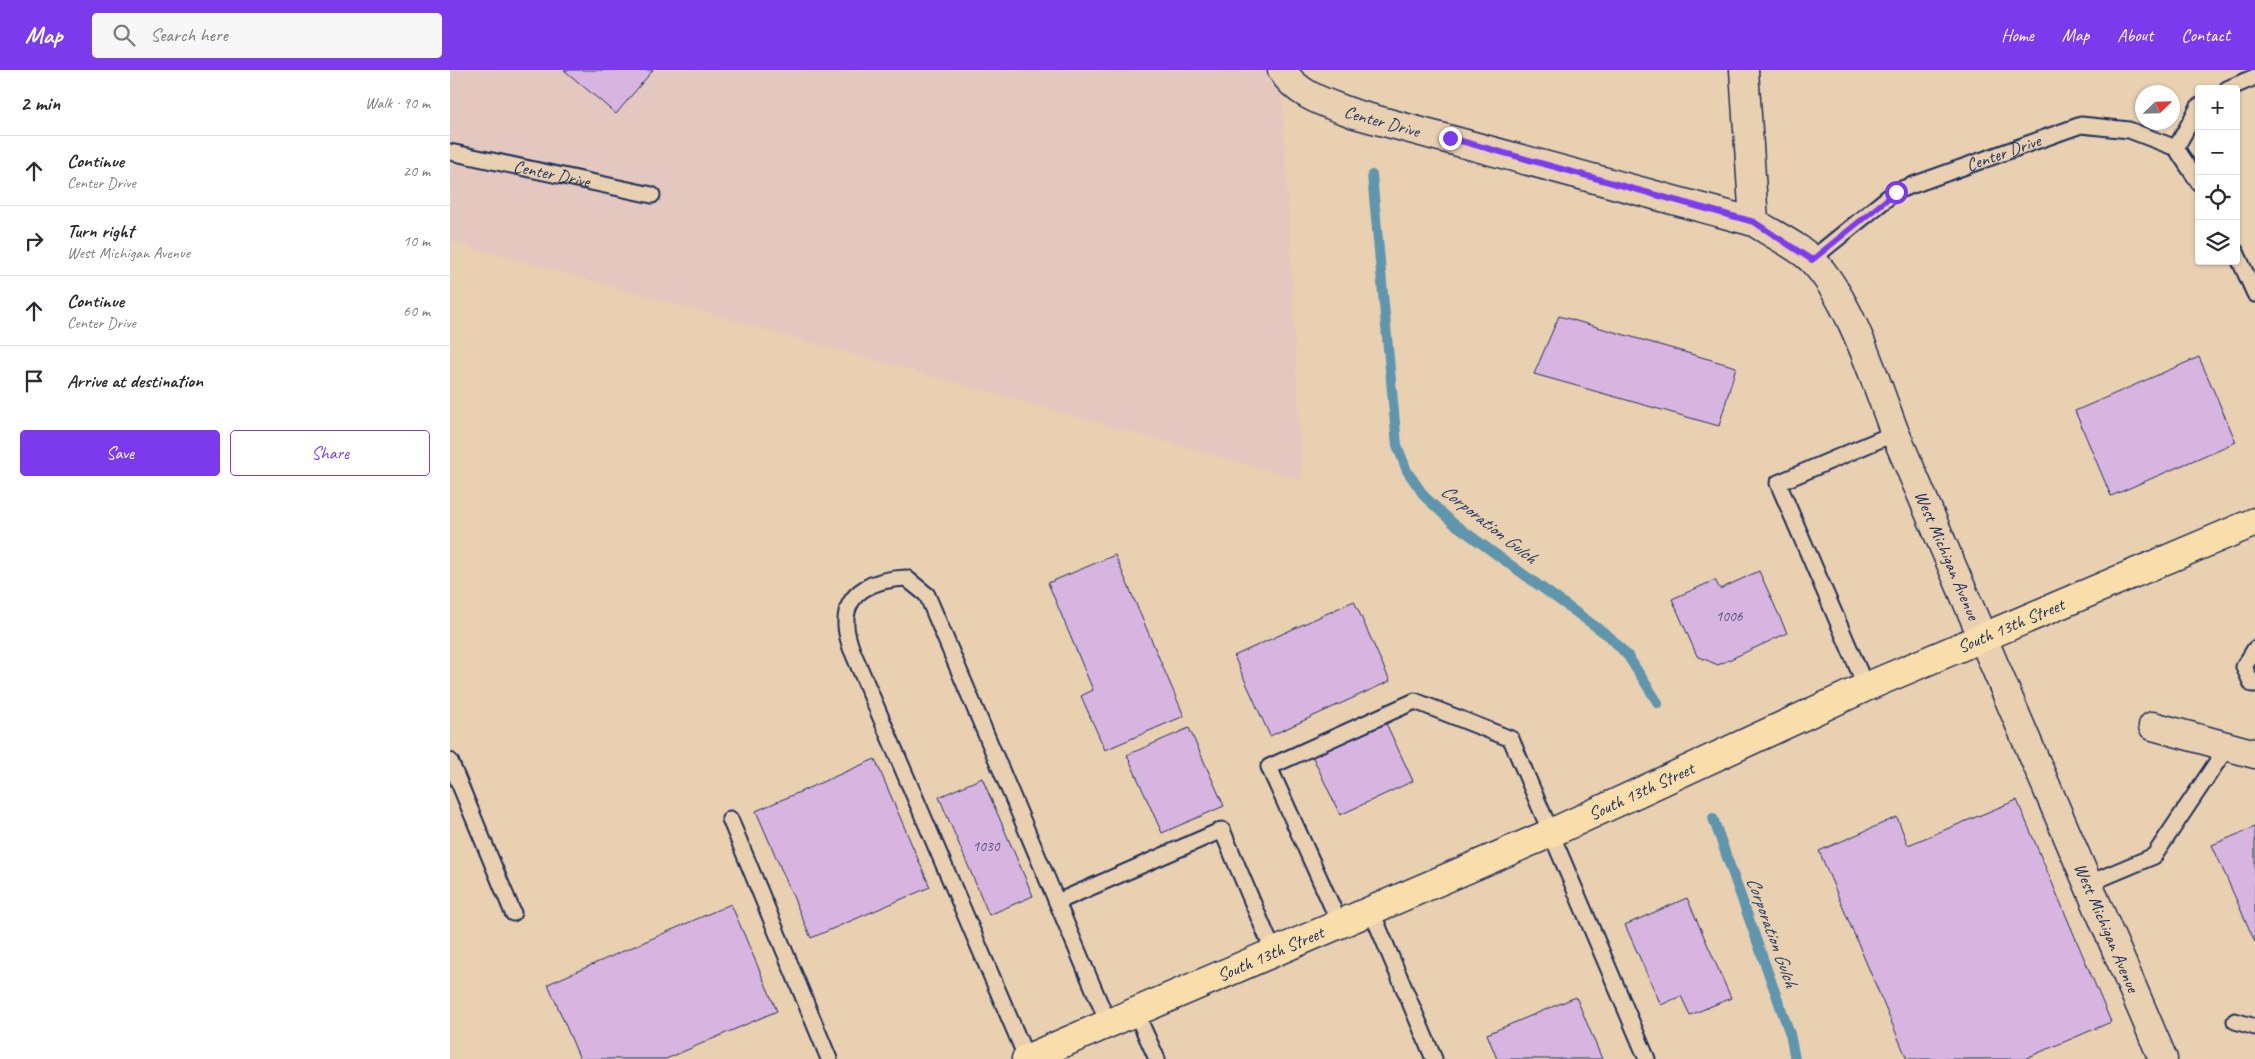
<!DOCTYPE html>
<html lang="en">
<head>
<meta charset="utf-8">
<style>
	:root { --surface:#fff; --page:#f7f7f7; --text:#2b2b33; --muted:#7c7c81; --line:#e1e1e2; --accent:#7c3aed }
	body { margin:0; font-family:Caveat,sans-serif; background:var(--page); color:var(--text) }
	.controls { position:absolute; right:15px; top:15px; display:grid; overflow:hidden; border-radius:5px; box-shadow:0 1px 4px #0004 }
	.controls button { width:45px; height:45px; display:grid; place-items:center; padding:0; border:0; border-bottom:1px solid var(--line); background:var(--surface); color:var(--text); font:25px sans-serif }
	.compass { position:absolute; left:1685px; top:15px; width:45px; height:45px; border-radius:50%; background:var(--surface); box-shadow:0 1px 4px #0004; rotate:67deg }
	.stop { position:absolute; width:15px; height:15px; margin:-11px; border:4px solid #7c3aed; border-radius:50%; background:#fff }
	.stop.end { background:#7c3aed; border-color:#fff; box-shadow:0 1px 5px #0008 }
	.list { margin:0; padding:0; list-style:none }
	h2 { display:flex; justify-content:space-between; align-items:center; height:65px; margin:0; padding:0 20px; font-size:21px }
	h2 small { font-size:16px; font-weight:400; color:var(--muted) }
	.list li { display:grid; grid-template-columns:32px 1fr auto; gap:15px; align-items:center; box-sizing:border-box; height:70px; padding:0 20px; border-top:1px solid var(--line) }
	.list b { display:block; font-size:19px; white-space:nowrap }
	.list p { margin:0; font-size:16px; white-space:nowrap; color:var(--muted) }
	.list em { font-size:16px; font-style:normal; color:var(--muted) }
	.actions { display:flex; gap:10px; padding:15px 20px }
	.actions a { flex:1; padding:11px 0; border:1px solid var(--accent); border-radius:5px; text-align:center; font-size:18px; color:var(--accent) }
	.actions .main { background:var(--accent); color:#fff }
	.icon { flex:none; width:28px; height:28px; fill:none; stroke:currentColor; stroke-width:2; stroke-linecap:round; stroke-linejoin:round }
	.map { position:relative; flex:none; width:1805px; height:989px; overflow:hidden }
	header { display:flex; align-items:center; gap:30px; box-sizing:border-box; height:70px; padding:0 25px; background:var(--accent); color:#fff }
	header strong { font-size:24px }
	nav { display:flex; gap:28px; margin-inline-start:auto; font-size:18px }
	.search { width:350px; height:45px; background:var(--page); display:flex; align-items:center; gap:12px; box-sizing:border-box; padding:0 18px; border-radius:5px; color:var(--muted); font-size:19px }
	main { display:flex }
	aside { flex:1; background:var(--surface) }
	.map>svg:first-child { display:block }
</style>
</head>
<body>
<header>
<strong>Map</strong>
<div class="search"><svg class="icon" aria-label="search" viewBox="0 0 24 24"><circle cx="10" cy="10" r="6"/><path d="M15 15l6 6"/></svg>Search here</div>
<nav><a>Home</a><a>Map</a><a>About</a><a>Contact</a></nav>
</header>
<main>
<aside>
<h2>2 min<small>Walk · 90 m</small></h2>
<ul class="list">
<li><svg class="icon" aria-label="ahead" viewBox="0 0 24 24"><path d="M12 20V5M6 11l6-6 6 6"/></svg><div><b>Continue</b><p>Center Drive</p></div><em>20 m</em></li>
<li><svg class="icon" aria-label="right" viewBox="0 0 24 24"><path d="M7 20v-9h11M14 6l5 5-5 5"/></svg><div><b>Turn right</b><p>West Michigan Avenue</p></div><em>10 m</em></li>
<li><svg class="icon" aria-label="ahead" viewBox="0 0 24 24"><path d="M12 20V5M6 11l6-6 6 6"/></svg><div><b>Continue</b><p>Center Drive</p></div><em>60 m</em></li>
<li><svg class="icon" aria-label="arrive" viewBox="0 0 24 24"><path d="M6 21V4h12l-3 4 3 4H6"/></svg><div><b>Arrive at destination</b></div></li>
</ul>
<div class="actions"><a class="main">Save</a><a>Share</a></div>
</aside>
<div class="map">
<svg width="1805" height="989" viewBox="0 0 1805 989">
	<rect width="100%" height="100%" fill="#e9d0b1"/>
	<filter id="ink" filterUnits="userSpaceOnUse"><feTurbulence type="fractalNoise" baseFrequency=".02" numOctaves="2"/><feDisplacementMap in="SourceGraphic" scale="10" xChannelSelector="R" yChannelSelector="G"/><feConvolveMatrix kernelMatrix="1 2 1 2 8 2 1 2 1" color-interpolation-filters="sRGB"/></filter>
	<g filter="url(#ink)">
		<path fill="#e4c8bf" d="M0 0H831L852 410 0 171Z"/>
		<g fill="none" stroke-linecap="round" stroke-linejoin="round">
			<path stroke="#5e96ad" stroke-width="10" d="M922 105 947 375 957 401 975 427 1003 453 1160 567 1178 586 1208 633
				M1263 748 1340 964 1345 989"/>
		</g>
		<path fill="#d8b5e0" stroke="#1b2f5e" d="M114 0H203L166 44Z
			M1109 246 1286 297 1269 356 1084 304Z
			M1749 287 1786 372 1661 426 1625 341Z
			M665 485 734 646 655 680 631 626 643 620 598 513Z
			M1309 501 1337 563 1268 595 1247 586 1222 529 1265 510 1270 519Z
			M904 531 940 611 820 666 784 586Z
			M933 647 963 711 890 745 860 681Z
			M739 658 774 736 712 763 677 685Z
			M425 689 480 817 361 868 306 741Z
			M532 708 583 826 539 845 489 727Z
			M1567 730 1661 952 1574 989H1457L1369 781 1447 747 1458 775Z
			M1805 757V872L1762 775Z
			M1237 828 1281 928 1240 945 1231 926 1211 935 1175 855Z
			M281 834 327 941 216 989H130L98 914Z
			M1126 927 1152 989H1047L1037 964Z"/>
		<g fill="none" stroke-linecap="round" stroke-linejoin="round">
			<g stroke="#1b2f5e" stroke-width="19">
				<g id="lane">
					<path d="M1777 19 1805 7"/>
					<path d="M1726 78 1749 36"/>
					<path id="s1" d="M0 82 202 125"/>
					<path d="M1786 182 1805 224"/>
					<path id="s2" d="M1362 189 1446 121 1631 55 1679 60 1726 78 1749 113"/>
					<path d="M1805 579 1794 597 1802 614H1805"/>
					<path d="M1416 617 1328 413 1445 363"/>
					<path d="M0 691 63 843"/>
					<path d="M280 749 379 989"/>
					<path d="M1640 813 1704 786 1777 677"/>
					<path d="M607 832 772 760 824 883"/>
					<path d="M921 840 984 989"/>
					<path d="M890 854 819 697 965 631 1061 669 1197 989"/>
					<path d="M686 943 707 989"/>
					<path d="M1785 951 1805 957"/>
					<path d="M577 989 401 578C399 571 396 563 396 555 394 520 427 509 456 508L477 525 659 955"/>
				</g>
			</g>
			<g stroke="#1b2f5e" stroke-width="31">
				<g id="street">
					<path id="s3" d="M832 0C847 26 879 34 905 44L1304 152C1320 163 1350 177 1362 190 1401 230 1425 311 1445 363L1713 989"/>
					<path d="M1294 0 1304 152"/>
					<path d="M1703 656 1805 684"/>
				</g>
			</g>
			<g stroke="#1b2f5e" stroke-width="31">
				<g id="highway">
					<path id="s4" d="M576 989 1101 763 1416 617 1805 452"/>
				</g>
			</g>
			<use href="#lane" stroke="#e9d0b1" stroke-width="15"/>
			<use href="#street" stroke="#e9d0b1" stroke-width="28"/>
			<use href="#highway" stroke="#f9deab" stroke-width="28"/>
		</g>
	</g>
	<g fill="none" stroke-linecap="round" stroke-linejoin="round" filter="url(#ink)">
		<path stroke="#7c3aed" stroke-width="6" d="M1000 68 1304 152 1362 190 1446 122"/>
	</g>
	<g text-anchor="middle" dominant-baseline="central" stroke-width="4" stroke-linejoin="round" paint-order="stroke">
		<g font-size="15" fill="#4a507e">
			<text x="1279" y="546">1006</text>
			<text x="536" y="776">1030</text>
		</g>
		<g font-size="18" fill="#1b2f5e" stroke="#e9d0b1">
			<text stroke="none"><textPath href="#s3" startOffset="115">Center Drive</textPath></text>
			<text stroke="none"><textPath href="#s2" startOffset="222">Center Drive</textPath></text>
			<text stroke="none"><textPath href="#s1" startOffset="104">Center Drive</textPath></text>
			<text stroke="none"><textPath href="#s3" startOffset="896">West Michigan Avenue</textPath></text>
			<text stroke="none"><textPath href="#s4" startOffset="1076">South 13th Street</textPath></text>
			<text stroke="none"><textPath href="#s4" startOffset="671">South 13th Street</textPath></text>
			<text stroke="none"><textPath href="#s3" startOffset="1301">West Michigan Avenue</textPath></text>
			<text stroke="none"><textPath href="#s4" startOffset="266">South 13th Street</textPath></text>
		</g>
		<g font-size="19" font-style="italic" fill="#26406b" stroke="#e9d0b1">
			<text transform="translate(1039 454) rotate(38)">Corporation Gulch</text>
			<text transform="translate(1322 862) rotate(70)">Corporation Gulch</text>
		</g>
	</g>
</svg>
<div class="controls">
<button>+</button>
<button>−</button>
<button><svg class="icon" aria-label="locate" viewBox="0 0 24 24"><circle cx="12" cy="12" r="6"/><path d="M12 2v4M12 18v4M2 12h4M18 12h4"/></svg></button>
<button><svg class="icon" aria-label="layers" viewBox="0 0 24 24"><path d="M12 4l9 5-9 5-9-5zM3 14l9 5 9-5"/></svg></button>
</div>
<svg class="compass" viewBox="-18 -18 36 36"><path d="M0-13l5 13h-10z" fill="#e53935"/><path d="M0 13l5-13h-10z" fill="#7c7c81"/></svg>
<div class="stop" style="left:1446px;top:122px"></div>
<div class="stop end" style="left:1000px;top:68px"></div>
</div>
</main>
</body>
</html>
